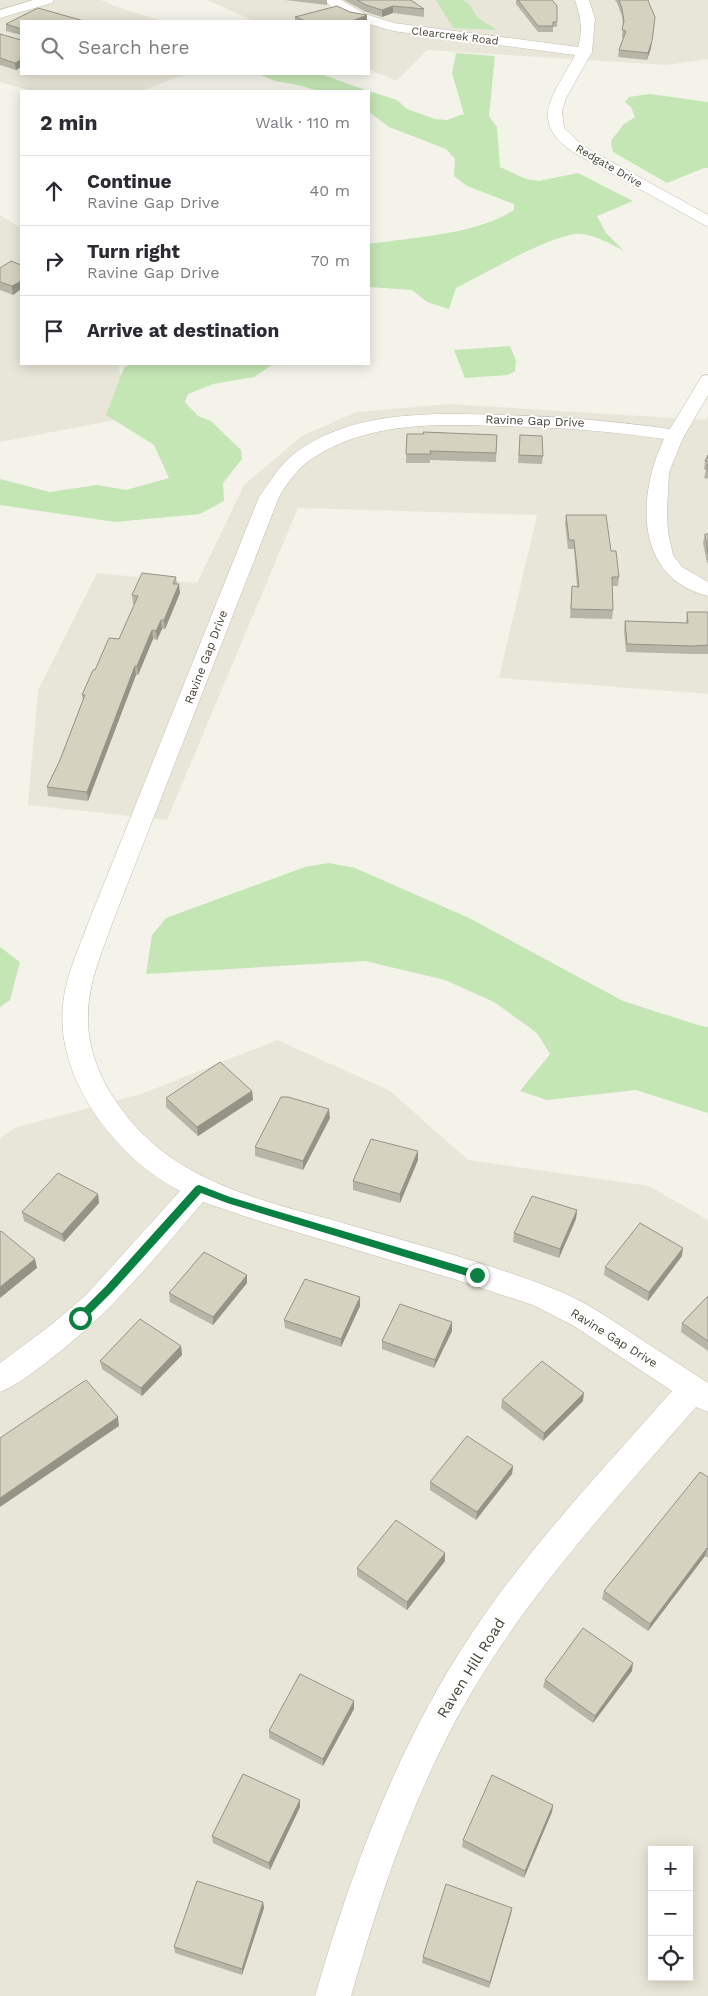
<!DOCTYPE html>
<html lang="en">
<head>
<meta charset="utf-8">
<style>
	:root { --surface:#fff; --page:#f7f7f7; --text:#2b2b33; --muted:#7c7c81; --line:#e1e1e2 }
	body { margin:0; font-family:"Work Sans",sans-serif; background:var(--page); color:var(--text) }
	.controls { position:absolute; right:15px; bottom:15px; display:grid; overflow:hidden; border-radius:0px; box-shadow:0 2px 12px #0003 }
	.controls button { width:45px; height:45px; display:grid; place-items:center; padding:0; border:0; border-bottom:1px solid var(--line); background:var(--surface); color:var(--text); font:25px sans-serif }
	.stop { position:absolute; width:15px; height:15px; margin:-11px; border:4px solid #0b8043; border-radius:50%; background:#fff }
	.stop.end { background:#0b8043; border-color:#fff; box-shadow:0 1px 5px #0008 }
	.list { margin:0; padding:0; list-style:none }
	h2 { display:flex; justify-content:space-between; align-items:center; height:65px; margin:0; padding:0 20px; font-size:21px }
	h2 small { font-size:16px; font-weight:400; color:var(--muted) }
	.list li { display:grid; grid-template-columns:32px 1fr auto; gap:15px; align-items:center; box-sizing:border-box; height:70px; padding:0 20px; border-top:1px solid var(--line) }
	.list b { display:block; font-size:19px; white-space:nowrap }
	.list p { margin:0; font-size:16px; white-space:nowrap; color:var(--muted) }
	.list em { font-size:16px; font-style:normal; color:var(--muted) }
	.icon { flex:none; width:28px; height:28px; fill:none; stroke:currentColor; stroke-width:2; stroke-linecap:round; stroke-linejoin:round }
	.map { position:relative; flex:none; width:708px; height:1996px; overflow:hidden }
	.search { position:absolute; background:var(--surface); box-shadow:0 2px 12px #0003; left:20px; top:20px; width:350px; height:55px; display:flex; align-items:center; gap:12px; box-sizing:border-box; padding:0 18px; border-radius:0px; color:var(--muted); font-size:19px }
	.panel { position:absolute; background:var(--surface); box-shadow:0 2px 12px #0003; left:20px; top:90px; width:350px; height:275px; border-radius:0px }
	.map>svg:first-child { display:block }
</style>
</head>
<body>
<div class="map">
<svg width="708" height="1996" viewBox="0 0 708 1996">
	<rect width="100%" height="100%" fill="#f4f3ea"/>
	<path fill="#e8e6d8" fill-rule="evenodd" d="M0 0H101L114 6 162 21H21V74H186L141 91H32L0 82Z
		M207 0H708V59L666 65 427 50 396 81 369 69V21H254Z
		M0 215 21 228V364H117L136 416 0 442Z
		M448 404 705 420 708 415V694L499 678 537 515 298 508 167 820 28 805 38 690 97 573 197 583 244 485 302 436 356 412Z
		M277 1040 389 1090 468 1160 649 1186 708 1220V1996H0V1138L14 1128 144 1093ZM652 1850H689V1977H652Z"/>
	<path fill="#c4e6b5" d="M436 0H463L469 4 478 18 497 30 453 28Z
		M456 53 495 56 489 116 497 127 500 167 526 179 539 181 578 173 633 201 597 216 606 233 624 251C611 244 597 236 582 234 557 231 482 275 456 288L449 309 427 302 412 290 369 287V244C414 237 475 235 514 210V204L467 186 454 176 455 159 446 149 389 127 369 112V91L397 100 407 109 435 119 447 120 464 114 452 73Z
		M258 74H321L368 91H319L302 86 275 81Z
		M650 94 708 102V168H704L667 183 613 152 611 141 623 125 635 117 631 107 625 102 629 97Z
		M510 346 516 360 515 371 508 375 465 378 454 350Z
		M130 364H273L254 377 213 384 188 394 185 402 198 416 211 421 241 450 242 459 223 483 224 501 200 514 115 522 0 505V479L50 492 97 485 126 490 169 478 154 445 106 415 124 368Z
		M329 863 355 868 469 918 623 1001 701 1026 708 1027V1113L636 1090 547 1100 520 1091 550 1054 537 1033 494 1002 445 980 365 961 146 974 152 935 166 918 305 867Z
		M0 947 20 962 10 1000 0 1007Z"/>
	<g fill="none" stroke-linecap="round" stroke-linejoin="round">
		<g stroke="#bfbdad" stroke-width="1">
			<path id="street" d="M33 0H54L52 3 0 18V10Z
				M325 0H341L365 14 394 23 578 47C583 30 581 17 575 0H589L595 19 592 52 566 98 562 111 564 128 583 146 708 215V227L573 152C526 120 556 93 575 55L393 31 369 24V21C354 21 334 12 325 0Z
				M708 375V395L683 438 669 472 667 512 668 532 673 555 682 567 708 582V596C634 578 637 495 664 439 610 431 556 427 501 426 436 424 367 421 310 460 297 469 287 483 279 497L113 921C102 952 88 983 88 1016 87 1044 98 1074 113 1097 169 1185 264 1200 357 1227 423 1246 490 1264 554 1289 585 1301 612 1320 639 1338 662 1353 685 1368 708 1383V1412L696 1407C616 1499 532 1589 470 1695 415 1789 381 1892 351 1996H315C352 1869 398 1744 472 1633 530 1546 603 1469 672 1391L574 1326 533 1305 454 1279 256 1220 203 1202C155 1258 108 1316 48 1361 33 1372 18 1385 0 1392V1363L51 1325 86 1295 180 1191C117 1158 55 1080 63 1004 66 975 79 948 89 921L259 497C270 482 280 464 295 453 353 410 432 413 500 415 557 416 613 421 670 429L702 376Z"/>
		</g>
		<use href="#street" fill="#fff" fill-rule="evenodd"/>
	</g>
	<path fill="#b7b5a5" d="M285 0H327V5Z
		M344 0H411L424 9V17L393 13 382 17 366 12Z
		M516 0H552L557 22V27H553V32H538L516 4Z
		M615 0H648L651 48 647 60 618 57 619 50 623 38 622 37 623 26 622 16 617 3Z
		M350 12 367 15V21H295V17Z
		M21 21V35L6 31V24Z
		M0 34 21 40V67L16 70 0 65Z
		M21 265V289L13 295 0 290V268Z
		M423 432 497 435 496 462 430 460V463H406L407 434H423Z
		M520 435 543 456 542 464 518 463Z
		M708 455V479L704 478 706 470 704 469 705 461Z
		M566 515 611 551 619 577 618 586H612L613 610 612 619 570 618 572 586 577 587 574 549H568L565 524Z
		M705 534H708V563H707L703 543Z
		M176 577 177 584 180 593 165 629H162L157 640 153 639 138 675H136L88 801 48 796 47 787 60 760 83 700 82 695 95 670 119 639 135 604H133L132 595Z
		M687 612 708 614V654H691L626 652 624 630 625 621 686 623Z
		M252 1091 253 1100 198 1136 166 1107V1098Z
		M330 1118 303 1170 255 1156V1147Z
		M418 1160 400 1203 353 1190V1181Z
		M98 1194 99 1203 64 1242 24 1221 22 1212Z
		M577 1210 576 1219 559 1258 513 1242 514 1233Z
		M682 1256 648 1301 604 1275 605 1267Z
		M247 1283 213 1325 170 1302 169 1293Z
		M708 1296V1351L681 1332 682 1323Z
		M360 1306 341 1347 285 1328 284 1320Z
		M452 1331 434 1368 382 1349V1341Z
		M181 1346 182 1355 142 1396 102 1369 100 1361Z
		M502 1400 583 1401 543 1441 501 1408Z
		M513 1466 512 1474 476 1520 430 1490V1482Z
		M708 1477V1558L705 1556 648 1631 602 1599 604 1591Z
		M445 1553V1561L407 1610 357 1576V1568Z
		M632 1671 593 1723 543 1687 545 1680Z
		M354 1709 323 1766 269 1738V1731Z
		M300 1800V1807L270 1870 213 1843 212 1836Z
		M553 1805 552 1812 524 1878 462 1847 463 1840Z
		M263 1902 264 1908 242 1975 175 1953 174 1947Z
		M512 1908 511 1914 489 1988 422 1963 423 1957Z"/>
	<path fill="#959386" d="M393 6V13L382 17V10Z
		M367 15V21H352Z
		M655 17 651 48 647 60 648 53Z
		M21 60V67L16 70 15 63Z
		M21 281V289L13 295 12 286Z
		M179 584 180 593 165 629 164 620Z
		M161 620 162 629 157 640 156 631Z
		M152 630 153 639 138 675 137 666Z
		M135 666 136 675 88 801 87 792Z
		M252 1091 253 1100 198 1136 197 1127Z
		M329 1109 330 1118 303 1170V1161Z
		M418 1151V1160L400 1203V1194Z
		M98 1194 99 1203 64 1242 62 1234Z
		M577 1210 576 1219 559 1258 560 1249Z
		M683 1248 682 1256 648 1301 649 1292Z
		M35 1259 37 1268 0 1298V1287Z
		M247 1275V1283L213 1325V1317Z
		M360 1297V1306L341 1347V1339Z
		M452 1322V1331L434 1368 435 1360Z
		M181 1346 182 1355 142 1396 141 1388Z
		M584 1393 583 1401 543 1441 544 1433Z
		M118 1417 119 1426 0 1507V1498Z
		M513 1466 512 1474 476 1520 477 1512Z
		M707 1548 705 1556 648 1631 650 1624Z
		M445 1553V1561L407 1610V1602Z
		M633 1663 632 1671 593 1723 595 1716Z
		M354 1701V1709L323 1766V1759Z
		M300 1800V1807L270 1870 269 1863Z
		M553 1805 552 1812 524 1878 525 1871Z
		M263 1902 264 1908 242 1975V1969Z
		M512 1908 511 1914 489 1988 490 1982Z"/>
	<path fill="#d5d2c0" stroke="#959386" d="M357 0H411L424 9 393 6 382 10 366 5Z
		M518 0H552L557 6V22H553V26H538Z
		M619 0H648L649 3 655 17 652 41 648 53 619 50 626 31 622 30 624 21 622 9Z
		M337 6 350 12 367 15 352 21H306L295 17Z
		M38 8 84 21H21V29L6 24Z
		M0 34 21 40V60L15 63 0 58Z
		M11 261 21 265V281L12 286 0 282V268Z
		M423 432 497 435 496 453 430 451 431 454H406L407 434H424Z
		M520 435 542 436 543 456 519 455Z
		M708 455V461H705Z
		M708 463V470H706Z
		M566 515H606L611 551H616L619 577H612L613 610 571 609 572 586 579 587 574 540H569Z
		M705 534H708V554Z
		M142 573 176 577 173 584H179L164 620H161L156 631 152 630 137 666H135L87 792 47 787 60 760 85 695H82L93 670H95L109 638 119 639 138 596 132 595Z
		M687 612H707L708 614V645L693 646 627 644 625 621 688 623Z
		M220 1062 252 1091 197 1127 166 1098Z
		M281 1097H288L329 1109 303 1161 255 1147Z
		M371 1139 418 1151 400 1194 353 1181Z
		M58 1173 98 1194 62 1234 22 1212Z
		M532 1196 577 1210 560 1249 514 1233Z
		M640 1223 683 1248 649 1292 605 1267Z
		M1 1231 35 1259 0 1287V1232Z
		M204 1252 247 1275 213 1317 169 1293Z
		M305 1279 360 1297 341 1339 284 1320Z
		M708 1296V1341L682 1323Z
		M400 1304 452 1322 435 1360 382 1341Z
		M140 1319 181 1346 141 1388 100 1361Z
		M542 1361 584 1393 544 1433 502 1400Z
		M86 1380 118 1417 0 1498V1438Z
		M467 1436 513 1466 477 1512 430 1482Z
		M700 1472 708 1477V1549L707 1548 650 1624 604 1591Z
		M396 1520 445 1553 407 1602 357 1568Z
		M583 1628 633 1663 595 1716 545 1680Z
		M300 1674 354 1701 323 1759 269 1731Z
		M243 1774 300 1800 269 1863 212 1836Z
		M492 1775 553 1805 525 1871 463 1840Z
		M197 1881 263 1902 242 1969 174 1947Z
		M446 1884 512 1908 490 1982 423 1957Z"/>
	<path fill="#0b8043" d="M199 1185 230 1197 477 1271 482 1275 477 1279 227 1203 201 1193 112 1292 84 1320H77V1315L106 1286 196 1186Z"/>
	<g text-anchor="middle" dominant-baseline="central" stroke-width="4" stroke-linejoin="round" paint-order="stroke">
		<g font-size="11" fill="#474538" stroke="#fff">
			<text transform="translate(455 36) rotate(7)">Clearcreek Road</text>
			<text transform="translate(609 166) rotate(30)">Redgate Drive</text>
		</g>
		<g font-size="12" fill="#474538" stroke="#fff">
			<text transform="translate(535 421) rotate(2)">Ravine Gap Drive</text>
			<text transform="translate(206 657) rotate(-69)">Ravine Gap Drive</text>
			<text transform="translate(614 1338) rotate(32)">Ravine Gap Drive</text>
		</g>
		<g font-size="15" fill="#474538" stroke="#fff">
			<text transform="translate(471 1668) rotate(-58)">Raven Hill Road</text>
		</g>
	</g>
</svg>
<div class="controls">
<button>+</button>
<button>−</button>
<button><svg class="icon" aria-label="locate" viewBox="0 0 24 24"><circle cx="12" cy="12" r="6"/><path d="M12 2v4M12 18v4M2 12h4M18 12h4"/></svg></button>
</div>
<div class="stop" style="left:80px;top:1318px"></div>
<div class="stop end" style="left:477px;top:1275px"></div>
<div class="search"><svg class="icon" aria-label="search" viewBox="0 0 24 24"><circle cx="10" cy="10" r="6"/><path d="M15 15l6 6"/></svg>Search here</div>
<section class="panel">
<h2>2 min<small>Walk · 110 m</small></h2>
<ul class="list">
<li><svg class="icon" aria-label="ahead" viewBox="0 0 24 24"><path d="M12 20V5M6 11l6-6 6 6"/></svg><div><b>Continue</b><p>Ravine Gap Drive</p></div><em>40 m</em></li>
<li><svg class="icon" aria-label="right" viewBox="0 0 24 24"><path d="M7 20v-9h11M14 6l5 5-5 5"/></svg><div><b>Turn right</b><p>Ravine Gap Drive</p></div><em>70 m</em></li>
<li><svg class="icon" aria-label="arrive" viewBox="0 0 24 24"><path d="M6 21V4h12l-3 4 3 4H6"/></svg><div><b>Arrive at destination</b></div></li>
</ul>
</section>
</div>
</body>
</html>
